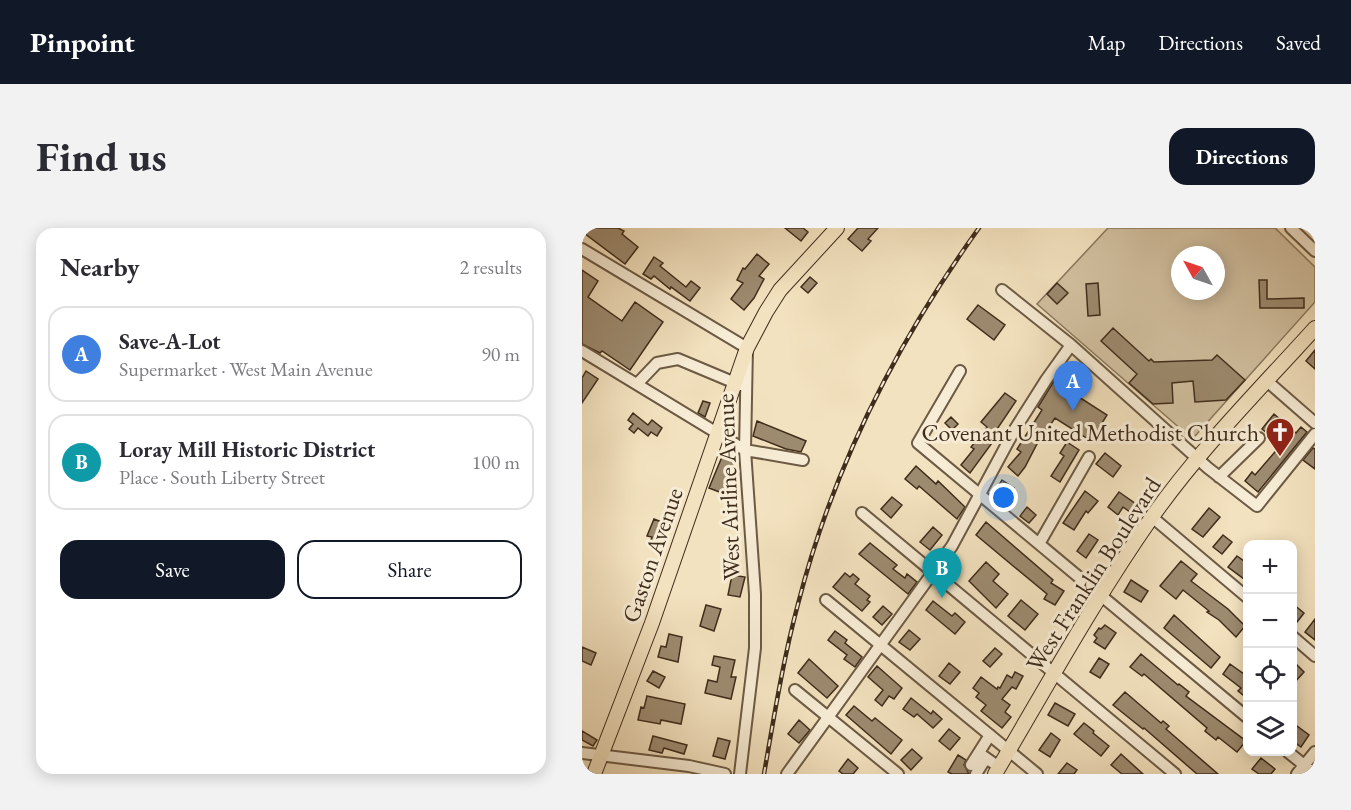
<!DOCTYPE html>
<html lang="en">
<head>
<meta charset="utf-8">
<style>
	:root { --surface:#fff; --page:#f2f2f3; --text:#2b2b33; --muted:#7c7c81; --line:#e1e1e2; --accent:#111827 }
	body { margin:0; font-family:"EB Garamond",serif; background:var(--page); color:var(--text) }
	.controls { position:absolute; right:18px; bottom:18px; display:grid; overflow:hidden; border-radius:12px; box-shadow:0 3px 15px #0003 }
	.controls button { width:54px; height:54px; display:grid; place-items:center; padding:0; border:0; border-bottom:2px solid var(--line); background:var(--surface); color:var(--text); font:30px sans-serif }
	.compass { position:absolute; left:589px; top:18px; width:54px; height:54px; border-radius:50%; background:var(--surface); box-shadow:0 3px 15px #0003; rotate:310deg }
	.you { position:absolute; left:422px; top:270px; width:21px; height:21px; margin:-15px; border:4px solid #fff; border-radius:50%; background:#1a73e8; box-shadow:0 0 0 9px #1a73e833 }
	.badge { display:grid; place-items:center; width:39px; height:39px; border-radius:50%; background:var(--accent); color:#fff; font-size:20px; font-weight:700 }
	.pin { position:absolute; translate:-50% -50px; filter:drop-shadow(0 2px 3px #0008) }
	.pin::after { content:''; position:absolute; top:32px; width:21px; height:18px; background:inherit; clip-path:polygon(0 0,100% 0,50% 100%) }
	.list { margin:0; padding:0; list-style:none }
	h2 { display:flex; justify-content:space-between; align-items:center; height:78px; margin:0; padding:0 24px; font-size:26px }
	h2 small { font-size:20px; font-weight:400; color:var(--muted) }
	.list li { display:grid; grid-template-columns:39px 1fr auto; gap:18px; align-items:center; box-sizing:border-box; height:96px; margin:0 12px 12px; padding:0 12px; border:2px solid var(--line); border-radius:18px }
	.list b { display:block; font-size:22px; white-space:nowrap }
	.list p { margin:0; font-size:20px; white-space:nowrap; color:var(--muted) }
	.list em { font-size:20px; font-style:normal; color:var(--muted) }
	.actions { display:flex; gap:12px; padding:18px 24px }
	.actions a { flex:1; padding:14px 0; border:2px solid var(--accent); border-radius:18px; text-align:center; font-size:21px; color:var(--accent) }
	.actions .main { background:var(--accent); color:#fff }
	.icon { flex:none; width:33px; height:33px; fill:none; stroke:currentColor; stroke-width:2; stroke-linecap:round; stroke-linejoin:round }
	.map { position:relative; flex:none; width:733px; height:546px; overflow:hidden; border-radius:18px }
	header { display:flex; align-items:center; gap:36px; box-sizing:border-box; height:84px; padding:0 30px; background:var(--accent); color:#fff }
	header strong { font-size:28px }
	nav { display:flex; gap:33px; margin-inline-start:auto; font-size:21px }
	.intro { display:flex; align-items:center; justify-content:space-between; box-sizing:border-box; height:144px; padding:0 36px }
	h1 { margin:0; font-size:42px }
	.button { padding:15px 27px; border-radius:18px; background:var(--accent); color:#fff; font-size:21px; font-weight:700 }
	main { display:flex; gap:36px; padding:0 36px }
	aside { flex:1; background:var(--surface); border-radius:18px; box-shadow:0 3px 15px #0003 }
	.map>svg:first-child { display:block }
</style>
</head>
<body>
<header>
<strong>Pinpoint</strong>
<nav><a>Map</a><a>Directions</a><a>Saved</a></nav>
</header>
<div class="intro"><h1>Find us</h1><a class="button">Directions</a></div>
<main>
<aside>
<h2>Nearby<small>2 results</small></h2>
<ul class="list">
<li><span class="badge" style="background:#3f7fe0">A</span><div><b>Save-A-Lot</b><p>Supermarket · West Main Avenue</p></div><em>90 m</em></li>
<li><span class="badge" style="background:#0f9aa8">B</span><div><b>Loray Mill Historic District</b><p>Place · South Liberty Street</p></div><em>100 m</em></li>
</ul>
<div class="actions"><a class="main">Save</a><a>Share</a></div>
</aside>
<div class="map">
<svg width="733" height="546" viewBox="0 0 733 546">
	<rect width="100%" height="100%" fill="#f3e2bf"/>
	<filter id="stains"><feTurbulence type="fractalNoise" baseFrequency=".00333" numOctaves="4"/><feColorMatrix values="0 0 0 0 .2 0 0 0 0 .09 0 0 0 0 .02 0 0 0 .5 -.17"/></filter>
	<radialGradient id="worn" r=".72"><stop offset=".6" stop-color="#630" stop-opacity="0"/><stop offset="1" stop-color="#630" stop-opacity=".3"/></radialGradient>
	<path fill="#d4c3a3" stroke="#8a785f" stroke-width="1.5" fill-rule="evenodd" d="M526 0H693L733 39V74L613 208 608 209 455 76ZM598 27H634V63H598Z"/>
	<path fill="#9d8b70" stroke="#3f2c1b" stroke-width="1.5" d="M5 0H36L42 3 40 6 56 19 43 36 2 5Z
		M203 0H221L226 4 219 13Z
		M276 0H296L286 11 289 13 280 23 266 11Z
		M175 26 187 36 177 48 182 51 172 70 162 82 149 71 161 55 155 52 161 40 163 41Z
		M72 29 81 35 78 38 104 59 109 53 118 60 108 73 89 59 88 61 72 48 69 51 61 46Z
		M0 42 16 53 6 69 40 93 53 74 81 94 48 142 20 123 18 125 0 116Z
		M228 49 235 55 226 65 219 59Z
		M677 52H685V71L722 70V80H678Z
		M475 55 486 65 475 76 465 66Z
		M516 55 518 87 506 88 504 56Z
		M396 77 423 97 412 112 385 91Z
		M531 100 567 133 569 131 572 134 630 132 635 127 663 152 644 172 613 174 611 153 590 155 591 175 571 176 547 155 555 146 519 113Z
		M733 122V141L724 133Z
		M4 143 16 151 0 175V150Z
		M472 153 525 187 509 213 473 190 455 216 443 239 436 248 426 239 439 224 435 221 460 182 456 179Z
		M423 165 434 173 407 213 410 215 388 245 379 237 392 221 389 219 405 199 399 194Z
		M121 173 128 175 123 189 116 185Z
		M51 185 66 197 70 192 80 200 75 208 69 204 66 208 56 200 52 205 47 201 51 196 46 192Z
		M692 186 714 205 719 199 725 204 676 264 663 253 670 244 673 247 699 217 680 201Z
		M369 189 376 196 370 202 363 195Z
		M175 193 224 213 219 224 204 221 171 208Z
		M485 214 497 222 478 254 469 248 482 228 478 225Z
		M731 220 733 221V241L721 232Z
		M142 224 155 229 150 241 156 244 148 268 127 260Z
		M523 225 539 238 531 249 514 236Z
		M334 238 354 256 356 253 383 279 375 291 337 258 335 261 323 251Z
		M420 252 432 260 425 271 413 263Z
		M503 263 516 273 506 285 504 283 492 302 481 295Z
		M537 264 554 276 548 284 541 279 536 287 526 279Z
		M310 269 320 277 309 290 299 281Z
		M445 279 454 287 447 295 438 288Z
		M627 280 638 289 621 309 610 301Z
		M72 291 87 297 77 318 68 315 70 309 65 308Z
		M404 294 471 352 469 355 482 363 473 377 462 371 465 366 394 307Z
		M351 299 360 307 348 322 338 314Z
		M507 306 516 312 504 330 495 323Z
		M641 307 650 314 640 326 631 319Z
		M288 315 315 337 311 341 323 350 325 346 335 354 326 366 277 326Z
		M655 328 666 336V354L646 339Z
		M599 333 615 346 609 353 646 381 663 398 654 409 637 392 625 384 627 383 601 362 594 371 578 358Z
		M404 334 417 346 411 353 426 366 414 380 387 353Z
		M263 345 268 349 271 346 277 351 273 356 288 368 285 372 288 374 280 383 251 359Z
		M150 347 163 349 158 369 146 367Z
		M549 352 566 363 559 374 542 364Z
		M439 372 456 386 443 402 426 388Z
		M351 373 370 388 373 385 383 394 373 406 344 382Z
		M711 376 722 385 711 399Z
		M124 377 139 381 132 403 118 398Z
		M301 378 310 386 300 397 291 389Z
		M592 387 638 429 629 440 582 400Z
		M733 391V412L723 404Z
		M523 397 534 405 523 421 512 414 515 410 512 407 517 400 519 401Z
		M327 402 338 411 328 422 317 414Z
		M253 403 265 412 263 415 280 429 273 439 262 431 265 427 246 412Z
		M87 406 100 409 96 434 76 429 79 418 84 419Z
		M0 419 14 425 9 437 0 433Z
		M413 420 420 426 408 439 401 433Z
		M559 426 596 457 597 456 607 464 604 468 664 513 655 524 636 509 634 512 623 503 625 500 562 446 560 448 548 439Z
		M132 428 153 432 149 449H154L149 471 123 465 126 452 135 454 138 439 130 437Z
		M517 430 527 436 518 450 508 444Z
		M227 431 256 458 245 470 216 445Z
		M367 435 378 444 368 456 357 448Z
		M648 436 666 449V471L656 463 659 460 641 446Z
		M714 436 722 444 711 456V441Z
		M295 438 320 460 312 471 307 468 300 478 293 472 301 462 286 449Z
		M71 443 83 449 77 460 65 453Z
		M433 444 441 448 434 461 430 459 420 471 428 477 423 484 429 489 420 500 399 483 404 477 394 469 397 465 391 460 399 449 415 461 416 459 418 460 425 447 430 450Z
		M543 464 579 495 581 493 587 498 584 501 636 546H615L562 500 561 501 531 477Z
		M65 468 103 476 99 496 79 492 78 496 56 492 59 479 62 480Z
		M329 470 349 486 351 483 360 491 351 500 335 486 332 489 321 481Z
		M473 475 493 486 486 498 466 487Z
		M272 478 290 493 293 490 320 512 309 526 264 487Z
		M217 492 228 502 217 515 206 506Z
		M502 495 512 503 511 505 527 518 519 528 492 506Z
		M711 495 727 507 719 519 711 513Z
		M367 501 378 510 368 522 357 513Z
		M0 503 15 512 11 518 0 512Z
		M469 505 478 512 468 529 457 522Z
		M71 508 105 517 102 526 82 520 80 525 67 522Z
		M136 510 148 513 143 531 131 528Z
		M330 521 340 530 329 542 319 532Z
		M539 526 561 546H540L529 537Z
		M376 527 384 532 382 537 387 546H370L366 544Z
		M679 530 693 541 689 546H677L670 541Z
		M266 531 276 540 271 546H261L257 543Z
		M485 535 495 542 492 546H476Z"/>
	<g fill="none" stroke-linecap="round" stroke-linejoin="round">
		<g stroke="#6c5a44" stroke-width="14">
			<path id="minor" d="M709 0 733 23
				M0 21 165 120 163 222 173 366V420L158 546
				M420 62 489 117 626 240 675 278 733 206
				M0 123 163 222 221 232
				M378 143 336 215 666 490
				M685 153 733 195
				M55 156 75 135 96 131 158 157
				M637 249 677 210
				M280 285 593 546
				M570 289 666 370
				M457 316 507 229
				M244 372 455 546
				M710 408 733 428
				M213 462 316 546
				M706 524 733 546
				M0 525 107 538 143 546
				M397 525 417 539
				M389 537 408 507
				M205 546 370 318 433 201 464 152 489 117
				M394 546 404 530
				M715 546 733 524"/>
		</g>
		<g stroke="#3f2c1b" stroke-width="16">
			<path id="major" d="M12 546 70 395 165 120 184 84 198 62 255 0
				M413 546C464 460 512 372 570 289 617 222 678 161 733 100"/>
		</g>
		<use href="#minor" stroke="#f7ecd5" stroke-width="10"/>
		<use href="#major" stroke="#f3e2bf" stroke-width="14"/>
		<g stroke="#3f2c1b" stroke-width="4.5">
			<path id="rail" d="M182 546C192 489 201 432 216 376 251 239 315 114 397 0"/>
		</g>
		<use href="#rail" stroke="#f7ecd5" stroke-width="2" stroke-dasharray="7" stroke-linecap="butt"/>
	</g>
	<defs>
		<g id="church-pin" transform="scale(1.5)"><path d="M0 17L-7.5 6A9.5 9.5 0 1 1 7.5 6Z" fill="#8f2418" stroke="#f7ecd5"/><path d="M-1.2-6h2.4v3.5h3.3v2.4h-3.3V6h-2.4V-.1h-3.3v-2.4h3.3Z" fill="#fff"/></g>
	</defs>
	<g fill-rule="evenodd">
		<use href="#church-pin" x="698" y="204"/>
	</g>
	<g text-anchor="middle" dominant-baseline="central" stroke-width="6" stroke-linejoin="round" paint-order="stroke">
		<g font-size="24" fill="#3f2c1b" stroke="#f7ecd5" text-anchor="end">
			<text x="677" y="204">Covenant United Methodist Church</text>
		</g>
		<g font-size="24" fill="#3f2c1b" stroke="#f7ecd5">
			<text transform="translate(146 259) rotate(-92)">West Airline Avenue</text>
			<text transform="translate(70 327) rotate(-71)">Gaston Avenue</text>
			<text transform="translate(511 346) rotate(-57)">West Franklin Boulevard</text>
		</g>
	</g>
	<rect width="100%" height="100%" filter="url(#stains)"/>
	<rect width="100%" height="100%" fill="url(#worn)"/>
</svg>
<div class="controls">
<button>+</button>
<button>−</button>
<button><svg class="icon" aria-label="locate" viewBox="0 0 24 24"><circle cx="12" cy="12" r="6"/><path d="M12 2v4M12 18v4M2 12h4M18 12h4"/></svg></button>
<button><svg class="icon" aria-label="layers" viewBox="0 0 24 24"><path d="M12 4l9 5-9 5-9-5zM3 14l9 5 9-5"/></svg></button>
</div>
<svg class="compass" viewBox="-18 -18 36 36"><path d="M0-13l5 13h-10z" fill="#e53935"/><path d="M0 13l5-13h-10z" fill="#7c7c81"/></svg>
<div class="you"></div>
<div class="pin badge" style="left:491px;top:183px;background:#3f7fe0">A</div>
<div class="pin badge" style="left:360px;top:370px;background:#0f9aa8">B</div>
</div>
</main>
</body>
</html>
